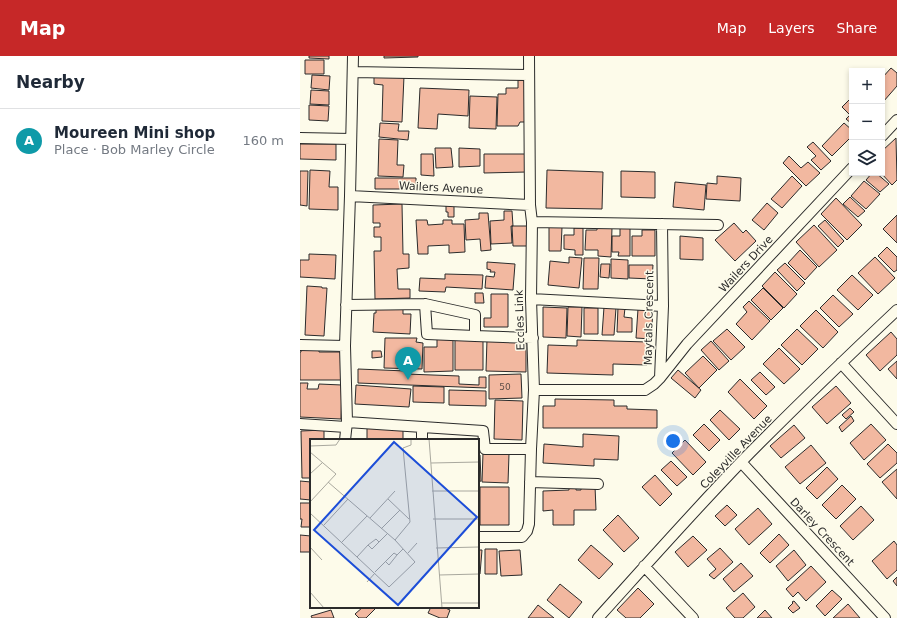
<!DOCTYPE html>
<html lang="en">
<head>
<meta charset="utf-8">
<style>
	:root { --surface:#fff; --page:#f6f6f7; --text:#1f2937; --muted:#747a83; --line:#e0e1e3; --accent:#c62828 }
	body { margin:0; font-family:"DejaVu Sans",sans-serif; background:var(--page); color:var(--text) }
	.controls { position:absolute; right:12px; top:12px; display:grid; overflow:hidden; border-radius:0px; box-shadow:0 2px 6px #0003 }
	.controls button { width:36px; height:36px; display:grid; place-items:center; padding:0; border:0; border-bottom:1px solid var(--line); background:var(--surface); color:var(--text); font:20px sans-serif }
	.you { position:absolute; left:373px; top:385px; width:14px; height:14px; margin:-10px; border:3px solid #fff; border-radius:50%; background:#1a73e8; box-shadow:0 0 0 6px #1a73e833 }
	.badge { display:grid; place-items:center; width:26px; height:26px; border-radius:50%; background:var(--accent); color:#fff; font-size:13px; font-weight:700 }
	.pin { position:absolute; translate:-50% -33px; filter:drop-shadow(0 1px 2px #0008) }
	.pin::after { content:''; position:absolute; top:21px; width:14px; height:12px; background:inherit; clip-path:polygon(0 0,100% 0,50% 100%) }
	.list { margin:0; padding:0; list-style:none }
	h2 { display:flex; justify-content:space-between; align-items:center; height:52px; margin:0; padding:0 16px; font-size:17px }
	h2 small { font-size:13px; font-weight:400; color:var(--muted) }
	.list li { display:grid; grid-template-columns:26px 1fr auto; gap:12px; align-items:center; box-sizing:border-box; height:64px; padding:0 16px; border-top:1px solid var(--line) }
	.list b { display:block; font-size:15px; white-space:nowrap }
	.list p { margin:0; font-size:13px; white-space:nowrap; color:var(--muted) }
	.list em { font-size:13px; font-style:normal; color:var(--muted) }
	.icon { flex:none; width:22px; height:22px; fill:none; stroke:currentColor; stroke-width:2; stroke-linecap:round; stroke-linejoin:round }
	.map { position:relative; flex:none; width:597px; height:562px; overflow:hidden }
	header { display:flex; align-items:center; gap:24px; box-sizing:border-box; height:56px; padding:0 20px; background:var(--accent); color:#fff }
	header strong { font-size:19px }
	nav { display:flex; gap:22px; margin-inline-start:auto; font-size:14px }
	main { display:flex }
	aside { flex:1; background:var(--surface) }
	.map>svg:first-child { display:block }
</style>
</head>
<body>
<header>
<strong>Map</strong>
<nav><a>Map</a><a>Layers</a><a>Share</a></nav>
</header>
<main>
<aside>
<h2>Nearby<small></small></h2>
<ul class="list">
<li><span class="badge" style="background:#0f9aa8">A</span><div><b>Moureen Mini shop</b><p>Place · Bob Marley Circle</p></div><em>160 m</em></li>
</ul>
</aside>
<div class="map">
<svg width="597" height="562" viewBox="0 0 597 562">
	<rect width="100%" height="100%" fill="#fdfbea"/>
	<path fill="#f2b8a0" stroke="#2b2b2b" d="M9 0H29V3L9 2Z
		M84 0H118V1L84 2Z
		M5 4H24V18H5Z
		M591 12 597 17V30L583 46 582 45V22Z
		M74 18 104 20 102 66 82 65 83 29 74 28Z
		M12 19 30 20 29 34 11 32Z
		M218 24 229 25 228 66H220L218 70H197L198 38H206V32H218Z
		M120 32 169 34 168 60 138 58 137 73 118 72Z
		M11 34 29 35V49L10 48Z
		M170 40 197 41 196 73 169 72Z
		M552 41V68L546 63 550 59 542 51Z
		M9 49 29 50 28 65 9 64Z
		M80 67 99 68 98 75H109L108 84 79 81Z
		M544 67 552 74V80L532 100 522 90Z
		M596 82 597 124 592 129 581 117H582V95Z
		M79 83 98 84 97 109H104L103 121 78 120Z
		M513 86 531 105 521 114 511 104 516 100 507 91Z
		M0 88H36V104L0 103Z
		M135 92H151L153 111 136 112Z
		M159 92 180 93V110L159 111Z
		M121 98H133L134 120 121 119Z
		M184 98H227V116L184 117Z
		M489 100 501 112 508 106 520 117 506 130 483 107Z
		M10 114 30 115 29 131H38V154L9 153Z
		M247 114 303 116 302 153 246 152Z
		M0 115H8L7 150 0 149Z
		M321 115 355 116V142L321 141Z
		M572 117H576L589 128 580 136 566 124Z
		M417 120 441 122 440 145 406 143 407 127 417 128Z
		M492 120 502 130 482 152 471 143Z
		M75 122H116V133H75Z
		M564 125 580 138 566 153 551 140Z
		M375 126 406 129 404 154 373 151Z
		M550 141 565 155 558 161 543 148Z
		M536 142 562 169 547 184 521 158Z
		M467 147 478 157 464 174 452 164Z
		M102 148 103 198H109V212L97 213 98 233H110V242L75 243 74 195H81V181H74V171H80V167H73V149Z
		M146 149H154V161H148V156H146Z
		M204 155H212L213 170H211L212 187 191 188 190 165 204 164Z
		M179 157H188L191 194 181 195 180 183 166 184 165 164 179 163Z
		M597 159V187L583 173Z
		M116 164H127L128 169 143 168V164H152V168H164L165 196 149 197V189L128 190V198H118Z
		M525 164 544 185 538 191 518 170Z
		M434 167 443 177 446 174 456 185 435 205 415 184Z
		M514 169 537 194 519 211 496 186Z
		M212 170H229V190H213Z
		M249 170 262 171 261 195H249Z
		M274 172H283V199H275V194L264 193V179H274Z
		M297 172H312L311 201 298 200V194H285L286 174H297Z
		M320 172H330V200H318L319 196H312V180H320Z
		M342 174H355V200H332V180H342Z
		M380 180 403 182V204L380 203Z
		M587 191 597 201V214L594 216 578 200Z
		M500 194 517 211 505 224 488 207Z
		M9 198 36 199 35 223 0 221V204H9Z
		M269 201 282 202 279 232 248 229 250 205 269 207Z
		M575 201 595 222 578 238 558 217Z
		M284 202H299L298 233H283Z
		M311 203 328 204V223L311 222Z
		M187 206 215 208 213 234 185 232 186 220 194 221 195 216H190L191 214 187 213Z
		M485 207 505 227 497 235 477 214Z
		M301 208H310L309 222 300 221Z
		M329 209H353L352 223 329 222Z
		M475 216 497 238 484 252 462 230Z
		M145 218 183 219 182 233 146 231 145 236 119 235 120 222 145 223Z
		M552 219 573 239 558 254 537 234Z
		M7 230 22 231V232H27L24 280 5 279Z
		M463 232 483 252 471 264 451 244Z
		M175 237H183L184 247H175Z
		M191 238H208V271H184V262H191Z
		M533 239 553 258 539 271 520 252Z
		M449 245 470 265 452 284 436 268 447 256 443 251Z
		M76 250 103 251V258H111L110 278 73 276 74 257H76Z
		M243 251 267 252 266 282 243 281Z
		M268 251H282L281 281 267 280Z
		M304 251 316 252 314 279H302Z
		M318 251 325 252 324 261 332 262V276H317Z
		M284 252H298V278H284Z
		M338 253 353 254 351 283 336 282Z
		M516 254 538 276 523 292 500 270Z
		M427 273 445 291 431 304 413 285Z
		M497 273 518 293 502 309 481 289Z
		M591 276 597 283V299L580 315 566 299Z
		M137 280H153V315L124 316V291H137Z
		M85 282H117L116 286 123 287 122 313 84 312Z
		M187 283 226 284V316L186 315Z
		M155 284H183V314H155Z
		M277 284 348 286 347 309 313 308V319L247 317 248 289 277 290Z
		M411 285 429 305 419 314 401 294Z
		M1 292H19V296H41V324H0V296H1Z
		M479 292 500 313 484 328 463 308Z
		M72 295H81L82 301 72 302Z
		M403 300 417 314 399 332 385 317Z
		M597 305V323L588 313Z
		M58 313 106 315V318L159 320V328L179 329V321H186V332L58 327Z
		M378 314 401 334 395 342 371 322Z
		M460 316 475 331 466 339 451 324Z
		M221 318 222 342 189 343V319Z
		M440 323 467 350 454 363 428 336Z
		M0 327H8L7 333H18L19 328 42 329 41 363 0 361Z
		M56 329 111 333 109 351 55 348Z
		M113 330 144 331V347L113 346Z
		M536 330 551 347 527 368 512 351Z
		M149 334 186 335V350L149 349Z
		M255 343 314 344V350H327V353L357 354V372H243V350H255Z
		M195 344 223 345 222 384 194 383Z
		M550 352 554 356 546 363 542 359Z
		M420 354 440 373 429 384 410 364Z
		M551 360 554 365 542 376 539 371Z
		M404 368 420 384 409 395 393 379Z
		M571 368 586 384 564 404 550 387Z
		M494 369 505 382 481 402 470 390Z
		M67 371 103 372V384H67Z
		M24 374V384H11V422H2L1 375Z
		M283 378 319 380 318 404 294 403V410L243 407 244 388 283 391Z
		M385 384 406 406 393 419 372 397Z
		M588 388 597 397V407L580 422 567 408Z
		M511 389 526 407 500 428 485 411Z
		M183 397 209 398 208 427 182 426Z
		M178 399H180L181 425 178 426Z
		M371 405 387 421 377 430 361 414Z
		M527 411 538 423 517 443 506 432Z
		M597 413V443L582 426Z
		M355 419 372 438 360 450 342 431Z
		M0 425 11 426V444L0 443Z
		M542 429 556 443 536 463 522 449Z
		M281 430H295L296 454H274V469H253V454L243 455V435L269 434V431H276V434H281Z
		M180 431H209V469H180Z
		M0 447H11V471H1L2 463H0Z
		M427 449 437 459 425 470 415 460Z
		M561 450 574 464 553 484 540 470Z
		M458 452 472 468 449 489 435 473Z
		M318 459 339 482 324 496 303 474Z
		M479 478 489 489 470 507 460 497Z
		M0 479 11 480V496H0Z
		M393 480 407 494 388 511 375 496Z
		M594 485 597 489V514L587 523 572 505Z
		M291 489 313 508 299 523 278 504Z
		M420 492 433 506 414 523 409 519 416 513 407 503Z
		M185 493H197V518H185Z
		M178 494H182L180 518H178Z
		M220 494 222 519 201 520 199 495Z
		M494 494 506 509 488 525 476 510Z
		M441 507 453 520 434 536 423 523Z
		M511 510 526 526 506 545 498 536 493 541 486 533Z
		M597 521V530L593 525Z
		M260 528 282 546 269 562 247 544Z
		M338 532 354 548 340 562H326L317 554Z
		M532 534 542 543 525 560 516 550Z
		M443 537 455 551 443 562H435L426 552Z
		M494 545 500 552 493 557 488 552 493 547 492 546Z
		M548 548 560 562H533Z
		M238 549 254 562H228Z
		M63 551H74L75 553 66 562H59L55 558Z
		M131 551H143L150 554 147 562H140L128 557Z
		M31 554 34 562H12L11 560Z
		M465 554 472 562H457Z"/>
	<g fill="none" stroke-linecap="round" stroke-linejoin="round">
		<g stroke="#2b2b2b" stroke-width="12">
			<path id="street" d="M53 16 229 19
				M582 80 597 64
				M0 82 51 83
				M50 140 230 149
				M232 166 418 169
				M231 243 363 250
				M125 248 127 278 175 280
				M46 249 125 248 175 259V280L233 282
				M0 289 45 290
				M541 307 597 368
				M360 322 363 250 362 168
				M234 334H345L354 328 360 322 387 288 552 112
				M47 366 183 375 185 393H231
				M0 368 46 371
				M122 371V384
				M45 384 47 366 45 290 50 140 53 0
				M441 406 585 562
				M230 426 298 428
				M178 481H222L227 475 229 468 231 393 234 334 231 243 232 166 230 149 229 0
				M344 510 393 562
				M298 562C345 510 392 457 441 406 492 354 544 304 597 254"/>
		</g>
		<use href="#street" stroke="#fdfbea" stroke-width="10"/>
	</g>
	<g text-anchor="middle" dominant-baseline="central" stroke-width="3" stroke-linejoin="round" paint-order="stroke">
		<g font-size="9" fill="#5d4e48">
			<text x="205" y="331">50</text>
		</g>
		<g font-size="11" fill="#2b2b2b" stroke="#fdfbea">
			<text transform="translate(141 132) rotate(3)">Wailers Avenue</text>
			<text transform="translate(446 208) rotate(-47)">Wailers Drive</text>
			<text transform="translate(349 262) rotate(-89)">Maytals Crescent</text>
			<text transform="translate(220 264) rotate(-92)">Eccles Link</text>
			<text transform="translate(436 396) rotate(-46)">Coleyville Avenue</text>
			<text transform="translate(522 476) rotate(47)">Darley Crescent</text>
		</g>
	</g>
	<g transform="translate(10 383)">
		<rect width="169" height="169" fill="#fdfbea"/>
		<path fill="none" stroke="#a9a89e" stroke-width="1" d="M119 0 132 169M0 7 26 6 30 0M0 13 26 35 0 63M121 24 169 23M0 35 12 24M122 52H169M78 60 99 80M0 74 79 148 105 123 85 101 18 43M60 79 85 52M123 80H169M14 86 38 60M71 90 90 71M85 101 100 83 93 9 101 6V0M32 103 57 77M58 106 62 110 69 103M0 108 12 121M126 109 169 108M98 114 107 104M47 118 58 106 66 100 69 103 77 95M76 123 79 126 87 116M65 133 84 114 87 116 93 110M129 136 169 135M57 143 65 134M0 153 14 169M132 164H169"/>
		<path fill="#1d4ed8" fill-opacity="0.15" stroke="#1d4ed8" stroke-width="2" d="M84 3 167 78 88 166 4 91Z"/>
		<rect width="169" height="169" fill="none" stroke="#2b2b2b" stroke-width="2"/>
	</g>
</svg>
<div class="controls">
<button>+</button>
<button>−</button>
<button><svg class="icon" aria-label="layers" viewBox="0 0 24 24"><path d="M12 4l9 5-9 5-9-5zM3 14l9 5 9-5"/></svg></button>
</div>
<div class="you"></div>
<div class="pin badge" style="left:108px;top:324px;background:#0f9aa8">A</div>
</div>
</main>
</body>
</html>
